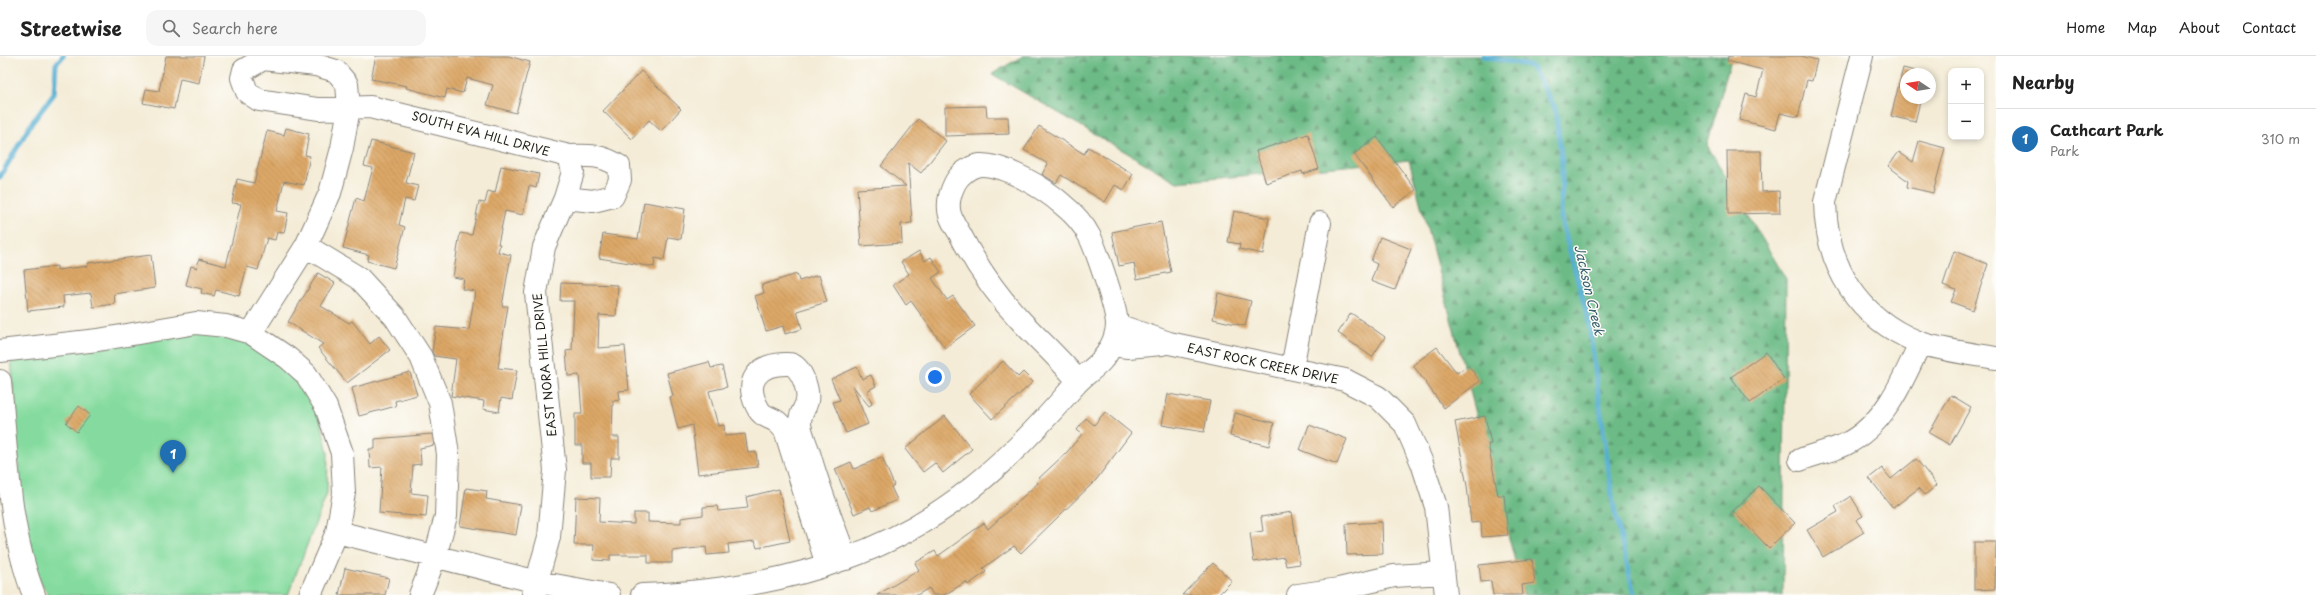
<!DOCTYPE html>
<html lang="en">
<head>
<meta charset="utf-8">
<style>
	:root { --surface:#fff; --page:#f6f6f6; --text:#222; --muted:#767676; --line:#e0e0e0; --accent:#1f6fb2 }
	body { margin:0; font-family:"Playpen Sans",sans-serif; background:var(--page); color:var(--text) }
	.controls { position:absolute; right:12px; top:12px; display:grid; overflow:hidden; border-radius:8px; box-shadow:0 2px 6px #0003 }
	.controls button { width:36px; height:36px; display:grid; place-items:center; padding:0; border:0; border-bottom:1px solid var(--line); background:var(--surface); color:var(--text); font:20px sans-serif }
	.compass { position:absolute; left:1900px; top:12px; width:36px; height:36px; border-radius:50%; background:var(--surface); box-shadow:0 2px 6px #0003; rotate:282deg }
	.you { position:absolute; left:935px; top:321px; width:14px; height:14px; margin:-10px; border:3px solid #fff; border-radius:50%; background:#1a73e8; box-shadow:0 0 0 6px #1a73e833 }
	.badge { display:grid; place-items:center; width:26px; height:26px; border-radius:50%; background:var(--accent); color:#fff; font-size:13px; font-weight:700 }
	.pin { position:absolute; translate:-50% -33px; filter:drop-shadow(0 1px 2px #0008) }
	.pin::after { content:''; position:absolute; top:21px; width:14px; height:12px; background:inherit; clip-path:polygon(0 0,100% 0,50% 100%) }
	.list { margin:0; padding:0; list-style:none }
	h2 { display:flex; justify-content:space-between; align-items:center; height:52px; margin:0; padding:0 16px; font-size:17px }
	h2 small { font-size:13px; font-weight:400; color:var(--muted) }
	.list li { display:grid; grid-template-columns:26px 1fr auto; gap:12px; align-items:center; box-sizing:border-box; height:60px; padding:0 16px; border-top:1px solid var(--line) }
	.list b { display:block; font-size:15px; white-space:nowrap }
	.list p { margin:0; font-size:13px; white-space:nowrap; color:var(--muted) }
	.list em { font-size:13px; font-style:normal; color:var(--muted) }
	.icon { flex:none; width:22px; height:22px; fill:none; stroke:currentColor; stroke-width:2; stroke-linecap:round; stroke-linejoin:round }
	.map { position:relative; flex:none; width:1996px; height:539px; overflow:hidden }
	header { display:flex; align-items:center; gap:24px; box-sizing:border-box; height:56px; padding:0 20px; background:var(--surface); border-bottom:1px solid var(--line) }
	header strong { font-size:19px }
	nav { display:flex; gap:22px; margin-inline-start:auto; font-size:14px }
	.search { width:280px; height:36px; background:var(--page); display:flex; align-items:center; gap:10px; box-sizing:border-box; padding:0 14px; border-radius:12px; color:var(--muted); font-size:15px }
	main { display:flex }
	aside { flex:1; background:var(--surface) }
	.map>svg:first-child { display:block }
</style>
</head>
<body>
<header>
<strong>Streetwise</strong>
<div class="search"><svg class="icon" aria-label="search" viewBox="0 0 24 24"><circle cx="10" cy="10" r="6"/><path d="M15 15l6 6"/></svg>Search here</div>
<nav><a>Home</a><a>Map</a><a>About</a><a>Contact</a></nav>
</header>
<main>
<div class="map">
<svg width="1996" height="539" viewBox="0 0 1996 539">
	<defs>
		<pattern id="forest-firs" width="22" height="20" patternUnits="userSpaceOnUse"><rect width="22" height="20" fill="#6cbb86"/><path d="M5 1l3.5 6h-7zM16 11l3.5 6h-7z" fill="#58976d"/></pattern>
		<pattern id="building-back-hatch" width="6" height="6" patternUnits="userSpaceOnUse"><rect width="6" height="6" fill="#dca767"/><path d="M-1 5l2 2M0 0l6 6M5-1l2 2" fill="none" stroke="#bc8f59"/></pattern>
	</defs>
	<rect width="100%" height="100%" fill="#fdfcf7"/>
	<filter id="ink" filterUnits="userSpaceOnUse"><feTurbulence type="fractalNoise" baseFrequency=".025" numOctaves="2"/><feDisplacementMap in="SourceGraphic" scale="8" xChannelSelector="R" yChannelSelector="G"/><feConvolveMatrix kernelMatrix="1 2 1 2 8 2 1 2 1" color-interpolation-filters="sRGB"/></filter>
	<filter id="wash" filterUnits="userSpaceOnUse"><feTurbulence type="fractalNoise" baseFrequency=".012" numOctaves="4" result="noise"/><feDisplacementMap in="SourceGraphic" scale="16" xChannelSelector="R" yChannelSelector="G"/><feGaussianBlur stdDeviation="0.9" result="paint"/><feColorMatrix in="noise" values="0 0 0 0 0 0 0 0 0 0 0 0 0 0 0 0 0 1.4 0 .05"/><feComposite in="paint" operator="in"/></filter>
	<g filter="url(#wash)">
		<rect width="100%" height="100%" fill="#f4ecd7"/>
		<path fill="#85db9f" stroke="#507c5e" d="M224 274 285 308 315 348 322 370 328 397 327 437 288 539H48L40 525 21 447 11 300Z"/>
		<path fill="url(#forest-firs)" stroke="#446c51" d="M1023 0H1732L1707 89 1786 223 1783 539H1524L1409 104 1177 126 992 18Z"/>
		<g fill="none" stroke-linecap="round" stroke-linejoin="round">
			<path stroke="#55aed2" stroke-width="5" d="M1483 0 1531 10 1555 52 1562 106 1561 163 1588 262 1613 447 1634 539
				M0 121 31 68 54 38 56 8 63 0"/>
		</g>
		<g id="blocks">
			<path fill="url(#building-back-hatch)" d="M166 0H204L199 27 180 23 174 53 143 47 146 33 159 35Z
				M376 0H508L530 6 516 57 487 49 493 29 467 22 463 37 447 33 445 42 406 32 407 30 371 23Z
				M1728 0H1801L1817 4 1812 25 1807 24 1798 61 1780 57 1776 73 1739 64 1746 38 1756 41 1763 14 1727 5Z
				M1903 12 1916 15V18H1906V42H1921L1915 66 1891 60Z
				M641 15 681 53 661 75 649 64 632 83 603 55Z
				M986 50 987 61H1008L1009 78 945 80V51Z
				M918 63 946 85 921 117 908 107 912 167 901 168 902 187 861 190 857 133 906 130 881 110Z
				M1039 70 1084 98 1088 91 1133 118 1124 134 1115 129 1105 146 1061 119 1056 127 1042 118 1048 108 1024 94Z
				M286 72 309 78 305 99 310 100 304 129 284 125 277 155 288 157 284 177 277 176 275 184 267 182 258 214 247 211 239 240 216 234 214 240 201 237 202 233 186 229 191 210 197 212 199 203 226 210 241 148 232 147 237 123 254 127 267 75 284 79Z
				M1308 78 1319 113 1303 118 1302 115 1266 127 1256 95Z
				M1377 81 1416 134 1393 151 1354 98Z
				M371 85 414 96 406 127 418 130 414 145 405 143 399 169 405 171 394 212 367 205 369 199 343 192 356 142 364 145 373 112 364 110Z
				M1919 85 1945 92 1933 137 1907 131 1908 125 1888 110 1899 96 1913 106Z
				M1727 95H1761L1762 136 1779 135 1780 157 1728 158Z
				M501 110 539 118 536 132 529 130 523 159 505 155 498 188H500L498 196 511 199 502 250H508L498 312 517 314 512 344 501 342 499 356 483 353 484 345 451 340 456 303 434 300 432 295 436 271 469 274 475 235 462 233 464 223 453 221 460 177 472 179 479 146 485 147 488 135 495 137Z
				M644 146 685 153 681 183 668 181 664 204 655 202 654 211 599 202 603 178 638 183Z
				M1234 155 1269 162 1263 198 1239 193 1240 188 1228 186Z
				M1161 166 1171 216 1137 223 1134 207 1119 210 1112 176Z
				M1380 181 1411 193 1395 234 1371 225 1377 208 1371 205Z
				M919 195 925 205 931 201 941 216 932 222 947 244 953 240 975 270 945 292 911 245 906 249 893 229 909 218 901 206Z
				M1954 195 1988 208 1973 254 1951 246 1956 234 1943 229Z
				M151 199 155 232 114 238 115 248 93 251 91 237 63 240 64 251 28 255 24 214 57 210V214L88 210V207Z
				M318 217 335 227 321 250 349 267 352 265 370 288 379 280 390 294 347 327 318 292 323 288 288 266Z
				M797 218 799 225 819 219 827 246 797 255 802 273 785 278 783 270 766 275 755 240 764 237 762 229Z
				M561 227 618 229 616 260 599 259 598 292 625 290 629 334 619 335 620 344 613 345 612 381H619V402H611L610 421H591V407H582V389H575V358H582L579 319 568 320 566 295 572 294 574 245H560Z
				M1218 237 1251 245 1245 270 1213 263Z
				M1351 257 1385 281 1372 301 1338 277Z
				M1437 291 1457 317 1468 309 1480 325 1444 352 1413 309Z
				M1766 296 1784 323 1750 347 1731 321Z
				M1003 305 1018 321 1023 316 1033 326 992 363 969 338Z
				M709 306 711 312 722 310 727 331 709 335 718 370 724 369 725 380 745 378 748 397 756 396 758 411 698 418 692 369 678 373 670 341 673 340 667 317Z
				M857 311 862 323 871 319 876 330 867 335 872 348 869 350 852 329 868 368 846 377 833 346 840 344 831 323Z
				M410 316 417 339 395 345 396 350 359 360 352 332Z
				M1168 338 1210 345 1204 376 1162 369Z
				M1951 339 1971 351 1950 389 1929 377Z
				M79 350 90 359 77 376 66 367Z
				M1105 356 1131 377 1096 424 1021 497 1014 490 983 512 986 516 968 529 966 526 944 539H933L929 532 917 539H877L919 514 915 507 935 495 938 500 984 467 988 473 1038 427 1036 425 1067 396 1082 378 1077 374 1086 362 1094 369Z
				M1235 357 1274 367 1269 390 1230 380Z
				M945 360 972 393 943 417 935 407 923 416 905 393Z
				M1485 360 1491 388H1488L1498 439H1504L1508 479 1482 481 1481 466 1471 467 1467 430 1455 366Z
				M1309 369 1347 383 1337 408 1300 394Z
				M432 378 434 389 420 392 421 408 413 409 411 437 428 439 426 461 379 457 382 411 370 412 369 393H375V383Z
				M882 401 894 429 891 431 897 444 872 455 870 451 854 458 835 413 851 406 854 413Z
				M1916 403 1937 429 1925 439 1919 432 1893 452 1869 422 1882 412 1891 423Z
				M1759 430 1795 467 1769 492 1733 455Z
				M466 432 487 435 486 443 521 449 516 479 460 470Z
				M779 433 790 485 757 492 755 485 728 488 729 497 707 499 706 491 672 495V507H648V499H610V505L593 504 594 489H574L576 441 600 442 599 466 634 468V457H648V466L681 467V462L703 459V451L717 450 718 455 748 452 746 441Z
				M1851 440 1863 460 1856 464 1864 476 1823 501 1807 474 1838 456 1835 450Z
				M1292 456 1300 508 1286 510 1284 501 1254 506 1250 477 1263 475 1261 461Z
				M1382 466 1383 498 1347 499 1346 468Z
				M1974 486H1996L1995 533 1974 534Z
				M1532 503 1535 527 1522 529 1523 539H1493L1491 525 1481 526 1479 509Z
				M1213 507 1232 525 1218 539H1182Z
				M345 512 389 522 385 539H339Z"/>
		</g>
	</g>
	<g filter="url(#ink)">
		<use href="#blocks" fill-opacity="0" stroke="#88847a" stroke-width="1"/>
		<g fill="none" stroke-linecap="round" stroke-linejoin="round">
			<g stroke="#88847a" stroke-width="24">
				<path id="minor" d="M1862 0 1825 146C1826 210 1858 262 1918 286 1939 294 1973 298 1996 302
					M306 190 359 222 395 261 421 301 440 347 448 398 446 460 435 501 420 539
					M1117 269 1169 287 1345 324 1378 341 1405 368 1422 407 1436 451 1446 539
					M251 277 306 190 330 137 342 92 349 52 347 28 336 15 316 9 263 3 244 14 242 22 247 36 259 44 318 53 370 51 569 100 573 116 565 142
					M1112 289 1128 291 1162 288
					M0 295 98 284 196 267 226 270 251 277 288 302 306 318 326 351 342 397 344 437 337 476 310 539
					M1292 312 1320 167
					M0 325C7 395 8 473 34 539
					M1800 404C1814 398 1831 395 1844 389 1884 370 1903 325 1920 287
					M337 476 538 526 609 539
					M827 509 785 374C782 371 779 367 776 365 770 361 763 361 759 354 742 326 758 307 788 308 801 308 809 334 807 345 805 354 799 358 800 368 801 377 806 388 809 397 819 433 833 468 846 503
					M533 539 549 481 555 414 536 237 544 191 565 142 593 145 613 140 620 124 619 110C602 99 589 99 569 100
					M642 539C708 537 783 526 844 503 943 468 1008 407 1075 329 1088 314 1102 310 1111 290 1114 285 1117 275 1117 269 1117 253 1097 196 1090 181 1084 169 1072 156 1062 148 1044 132 1004 108 980 109 970 110 959 119 955 127 951 135 948 145 949 153 949 161 956 171 960 178 976 209 998 241 1022 266 1041 286 1061 304 1078 325
					M1298 539 1339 533 1394 520 1443 517"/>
			</g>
			<use href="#minor" stroke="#fff" stroke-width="22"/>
		</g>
	</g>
	<g text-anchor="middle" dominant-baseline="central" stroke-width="3" stroke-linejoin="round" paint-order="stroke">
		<g font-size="12" fill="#1c1c1c" stroke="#fdfcf7">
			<text transform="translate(481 77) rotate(15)">SOUTH EVA HILL DRIVE</text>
			<text transform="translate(1263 307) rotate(12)">EAST ROCK CREEK DRIVE</text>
			<text transform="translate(544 309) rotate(-96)">EAST NORA HILL DRIVE</text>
		</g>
		<g font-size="13" font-style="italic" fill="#365e6e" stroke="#fdfcf7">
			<text transform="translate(1590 234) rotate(77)">Jackson Creek</text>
		</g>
	</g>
</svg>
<div class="controls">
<button>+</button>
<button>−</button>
</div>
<svg class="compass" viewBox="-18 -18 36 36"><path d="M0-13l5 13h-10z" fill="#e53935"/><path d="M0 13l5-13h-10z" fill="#767676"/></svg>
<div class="you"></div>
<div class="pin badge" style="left:173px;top:417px">1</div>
</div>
<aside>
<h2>Nearby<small></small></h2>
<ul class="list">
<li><span class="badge">1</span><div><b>Cathcart Park</b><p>Park</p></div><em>310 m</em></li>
</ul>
</aside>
</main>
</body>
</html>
